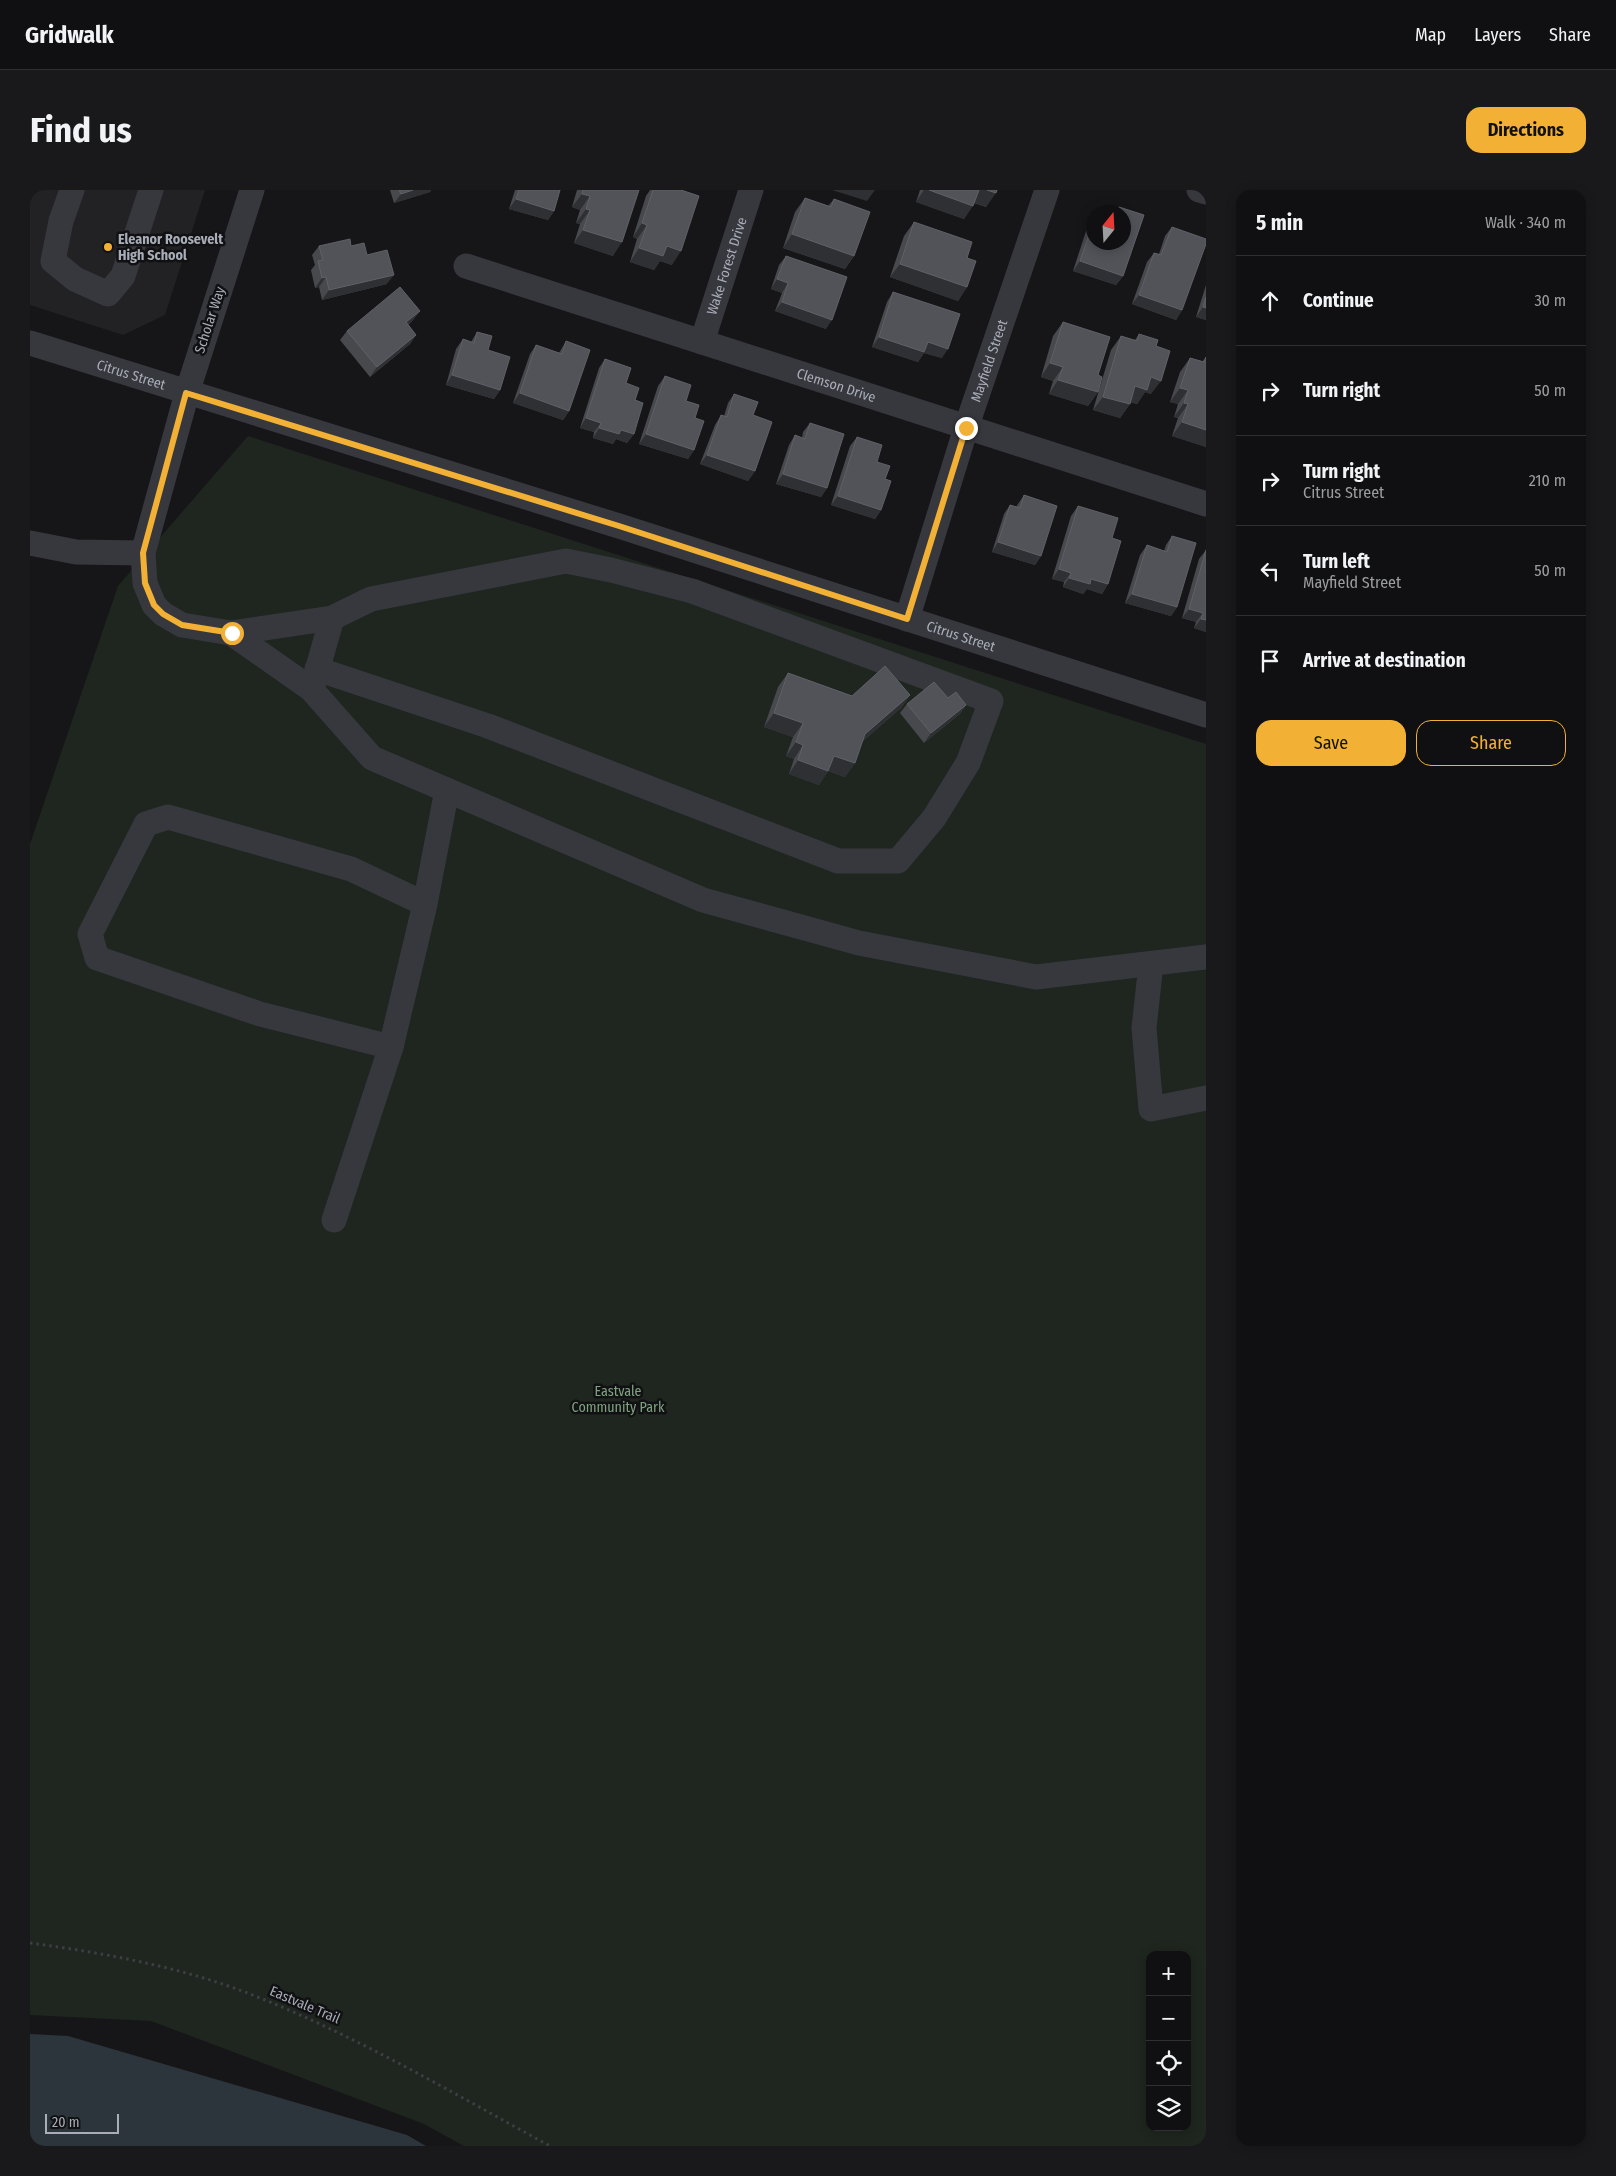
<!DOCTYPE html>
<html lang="en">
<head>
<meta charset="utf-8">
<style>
	:root { --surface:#101012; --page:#19191b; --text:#f1f3f6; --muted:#9c9d9f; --line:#303032; --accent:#f2b134 }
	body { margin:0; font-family:"Fira Sans Condensed",sans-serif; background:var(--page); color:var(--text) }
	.controls { position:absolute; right:15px; bottom:15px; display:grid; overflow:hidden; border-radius:10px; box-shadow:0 2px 12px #0003 }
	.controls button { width:45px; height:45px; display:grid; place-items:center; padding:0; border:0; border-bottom:1px solid var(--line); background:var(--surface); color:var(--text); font:25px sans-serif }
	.compass { position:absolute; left:1056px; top:15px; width:45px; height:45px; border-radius:50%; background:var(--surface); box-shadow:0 2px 12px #0003; rotate:18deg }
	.scale { position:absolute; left:15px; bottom:12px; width:74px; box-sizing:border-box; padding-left:5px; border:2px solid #a8adb8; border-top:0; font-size:14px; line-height:18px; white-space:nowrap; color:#a8adb8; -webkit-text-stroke:4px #111113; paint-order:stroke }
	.stop { position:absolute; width:15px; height:15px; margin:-11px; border:4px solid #f2b134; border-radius:50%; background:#fff }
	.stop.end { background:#f2b134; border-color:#fff; box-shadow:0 1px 5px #0008 }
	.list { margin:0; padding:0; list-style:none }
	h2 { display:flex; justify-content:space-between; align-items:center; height:65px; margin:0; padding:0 20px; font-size:21px }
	h2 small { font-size:16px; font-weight:400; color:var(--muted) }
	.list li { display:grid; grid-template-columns:32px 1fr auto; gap:15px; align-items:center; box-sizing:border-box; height:90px; padding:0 20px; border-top:1px solid var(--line) }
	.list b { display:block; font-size:19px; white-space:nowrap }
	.list p { margin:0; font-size:16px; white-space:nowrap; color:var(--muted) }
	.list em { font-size:16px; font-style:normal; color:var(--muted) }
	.actions { display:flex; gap:10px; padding:15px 20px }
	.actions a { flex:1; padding:11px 0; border:1px solid var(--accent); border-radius:15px; text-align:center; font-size:18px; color:var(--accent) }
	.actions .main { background:var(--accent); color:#111 }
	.icon { flex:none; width:28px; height:28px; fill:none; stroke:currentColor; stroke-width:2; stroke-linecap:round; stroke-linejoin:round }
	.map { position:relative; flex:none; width:1176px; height:1956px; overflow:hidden; border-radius:15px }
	header { display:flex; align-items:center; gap:30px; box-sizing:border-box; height:70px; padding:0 25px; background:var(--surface); border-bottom:1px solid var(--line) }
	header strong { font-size:24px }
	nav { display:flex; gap:28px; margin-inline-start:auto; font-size:18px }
	.intro { display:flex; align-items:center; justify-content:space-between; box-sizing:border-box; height:120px; padding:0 30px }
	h1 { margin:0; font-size:35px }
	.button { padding:12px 22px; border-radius:15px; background:var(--accent); color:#111; font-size:18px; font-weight:700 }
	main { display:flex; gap:30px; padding:0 30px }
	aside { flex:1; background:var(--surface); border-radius:15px; box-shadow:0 2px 12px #0003 }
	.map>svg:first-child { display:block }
</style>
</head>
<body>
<header>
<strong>Gridwalk</strong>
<nav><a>Map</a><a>Layers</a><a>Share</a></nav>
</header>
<div class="intro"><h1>Find us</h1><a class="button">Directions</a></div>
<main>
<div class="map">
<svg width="1176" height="1956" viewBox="0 0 1176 1956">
	<rect width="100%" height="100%" fill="#161618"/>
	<path fill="#222225" d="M0 0H175L135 125 93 145 0 115Z"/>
	<path fill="#1e261f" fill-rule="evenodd" d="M218 246 1176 554V1956H434L394 1934 121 1831 0 1825V654L88 396ZM1120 1765H1157V1937H1120Z"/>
	<path fill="#2c353c" d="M0 1844 38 1846 377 1945 396 1956H0Z"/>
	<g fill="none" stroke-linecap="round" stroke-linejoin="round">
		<path stroke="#3d3f44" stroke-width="3" stroke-dasharray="2.5 4" stroke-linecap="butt" d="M0 1753C74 1763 151 1777 220 1804 325 1845 421 1902 520 1956"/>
		<g stroke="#37383d" stroke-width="25">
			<path d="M42 0 31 31 23 71 45 89 78 104 93 86 121 0"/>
			<path d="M222 0 157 203 113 363 115 393 124 415 133 424 152 435 201 443 302 428 341 409 536 371 581 380 662 401 961 511 938 573 904 628 868 671H808L458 536 287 479"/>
			<path d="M1169 0 1176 2"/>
			<path id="s1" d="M436 76 1176 314"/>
			<path id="s2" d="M672 152 721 0"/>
			<path id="s3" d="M0 153 589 336 1176 525"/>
			<path d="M0 353 46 362 113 363"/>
			<path id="s4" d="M877 429 936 238 1017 0"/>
			<path d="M201 443 281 499 342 568 673 710 829 753 1006 787 1176 767"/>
			<path d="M283 495 302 428"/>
			<path d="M395 714 361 857 230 824 67 768 60 744 116 634 138 627 321 679 395 714 417 600"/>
			<path d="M1121 774 1114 838 1121 919 1176 908"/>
			<path d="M304 1030 361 857"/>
		</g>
	</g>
	<path fill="#47494d" d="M360 0H401L400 2 364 13Z
		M485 0H530L524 21 518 30 479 19Z
		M547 0H609L583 66 544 53 550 34 546 33 550 20 542 17Z
		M620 0H651L642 75 630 71 624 80 600 72 607 49 603 47 616 6Z
		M890 0H967L956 17 944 13 934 29 886 12Z
		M775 8 798 16 804 9 824 66 815 79 753 58 765 22Z
		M1089 17 1114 25 1093 86 1086 95 1043 81 1059 32 1064 26V52H1094V22H1086Z
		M884 32 937 68V97L928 111 860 87 874 46Z
		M1142 37 1152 120 1146 130 1102 114 1117 72 1124 63 1129 64 1135 46Z
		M289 56H321L337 65 357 94 292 110 289 97 285 98 281 80 285 75 282 65Z
		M756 66 796 139 745 121 752 103 741 99 749 75Z
		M1176 95V130L1166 127Z
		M863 102 912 168 894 163 888 172 842 157 857 112Z
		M390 121 383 130 378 135 386 145 380 154 340 187 310 150 317 141Z
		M1033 132 1068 185V202L1058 216 1019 204 1023 191 1011 187 1023 146Z
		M447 142 458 160 470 200 464 209 416 195 426 159 433 149 441 152Z
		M1109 144 1126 156 1121 204 1115 202 1107 214 1100 212V214L1090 228 1063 220 1081 160 1091 146 1105 150Z
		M536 151 539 221 533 230 483 213 500 164 506 155 529 163Z
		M1176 167V257L1142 246 1148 228 1144 227 1148 214 1140 212 1150 182 1160 168 1172 172Z
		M575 169 596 193 605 210 604 244 597 253 586 249 583 254 563 248 564 242 550 238 569 178Z
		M635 186 656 211 665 228 664 260 658 269 609 254 628 196Z
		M704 204 723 225 725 281 718 291 670 274 685 235 691 225 694 226 698 213Z
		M780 233 797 298 791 307 746 294 759 255 765 245 772 248 773 242Z
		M827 247 847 272 855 289 851 320 845 329 801 315 820 256Z
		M994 305 1011 366 1005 375 962 362 974 324 980 315 986 317Z
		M1048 316 1082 348 1078 394 1072 404 1057 399 1053 404 1033 397 1034 392 1022 389 1041 326Z
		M1142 346 1147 417 1141 426 1095 413 1110 365 1117 355 1134 361 1136 355Z
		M1176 360V442L1164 438 1166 432 1152 428 1169 369Z
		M758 483 822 506 880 505 871 518 832 552 825 573 815 587 798 581 789 595 759 584 764 569 756 566 763 547 734 537 748 497Z
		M918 508 936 515 930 524 894 553 870 523 877 514Z"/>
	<path fill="#2f3033" d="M383 0H401L400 2 364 13 371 4Z
		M802 0H845L837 11Z
		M894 0H899L943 16 934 29 886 12Z
		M948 0H957L966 3 956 17 940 11Z
		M552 4 560 6 550 20 542 17Z
		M486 9 524 21 518 30 479 19Z
		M556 19 560 20 550 34 546 33Z
		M612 33 617 35 607 49 603 47Z
		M553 40 592 52 583 66 544 53Z
		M762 44 824 66 815 79 753 58Z
		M637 56 651 61 642 75 630 71 624 80 600 72 609 58Z
		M1050 71 1093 86 1086 95 1043 81Z
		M870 74 937 97 928 111 860 87Z
		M364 85 357 94 292 110 299 100Z
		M296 87 289 97 285 98 292 88Z
		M747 89 758 93 752 103 741 99Z
		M1109 105 1152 120 1146 130 1102 114Z
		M752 112 802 130 796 139 745 121Z
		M1173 117 1176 118V130L1166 127Z
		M390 121 383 130 369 142 376 132Z
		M386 145 380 154 340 187 347 177Z
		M849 147 898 152 918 159 912 168 894 163 888 172 842 157Z
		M1020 173 1033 177 1023 191 1011 187Z
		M422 185 470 200 464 209 416 195Z
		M1121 187 1131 191 1121 204 1115 202 1107 214 1095 210 1105 196Z
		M1028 190 1068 202 1058 216 1019 204Z
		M1150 198 1158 200 1148 214 1140 212Z
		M490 203 539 221 533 230 483 213Z
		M1073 207 1100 214 1090 228 1063 220Z
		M1154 213 1158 214 1148 228 1144 227Z
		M556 228 571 233 564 242 550 238Z
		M1152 232 1176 240V257L1142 246Z
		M569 238 591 240 604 244 597 253 586 249 583 254 563 248Z
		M616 244 664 260 658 269 609 254Z
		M677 265 725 281 718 291 670 274Z
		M753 284 797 298 791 307 746 294Z
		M808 306 851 320 845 329 801 315Z
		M968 352 1011 366 1005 375 962 362Z
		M1029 379 1041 383 1034 392 1022 389Z
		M1039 388 1061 389 1078 394 1072 404 1057 399 1053 404 1033 397Z
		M1102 404 1147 417 1141 426 1095 413Z
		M1159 419 1173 423 1166 432 1152 428Z
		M1171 429 1176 430V442L1164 438Z
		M880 505 871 518 825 558 835 544Z
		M936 515 930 524 894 553 901 543Z
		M744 523 773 533 763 547 734 537Z
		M766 552 773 555 764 569 756 566Z
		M804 566 825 573 815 587 798 581 789 595 759 584 768 570Z"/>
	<path fill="#525359" stroke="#5f6168" d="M369 0H383L371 4Z
		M489 0H530L524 21 486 9Z
		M553 0H609L592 52 553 40 560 20 556 19 560 6 552 4Z
		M623 0H651L669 6 651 61 637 56 633 66 609 58 617 35 612 33Z
		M899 0H949L943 16Z
		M957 0H967L966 3Z
		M775 8 801 17 804 9 840 22 824 66 762 44Z
		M1089 17 1114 25 1093 86 1050 71 1064 30V52H1094V22H1087Z
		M884 32 942 52 937 68 946 71 937 97 870 74Z
		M1142 37 1176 49V54L1152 120 1109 105 1124 63 1131 65Z
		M320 49 321 56 334 53 337 65 357 60 364 85 299 100 296 87 292 88 288 71 293 70 289 56Z
		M756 66 817 87 802 130 752 112 758 93 747 89Z
		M370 97 390 121 376 132 386 145 347 177 317 141Z
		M863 102 930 124 918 159 898 152 894 162 849 147Z
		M1176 107V118L1173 117Z
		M1033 132 1080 147 1068 185 1072 187 1068 202 1028 190 1033 177 1020 173Z
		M447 142 462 146 458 160 480 167 470 200 422 185 433 149 444 153Z
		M1109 144 1128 150 1126 156 1140 161 1131 191 1121 187 1117 200 1105 196 1100 214 1073 207 1091 146 1107 151Z
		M536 151 560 160 539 221 490 203 506 155 532 164Z
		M1176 167V240L1152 232 1158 214 1154 213 1158 200 1150 198 1160 168 1174 172Z
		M575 169 601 178 596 193 609 198 605 210 613 213 604 244 591 240 589 244 569 238 571 233 556 228Z
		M635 186 661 195 656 211 669 215 665 228 674 231 664 260 616 244Z
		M704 204 728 212 723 225 742 232 725 281 677 265 691 225 697 227Z
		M780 233 814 244 797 298 753 284 765 245 775 249Z
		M827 247 852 255 847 272 860 276 855 289 861 291 851 320 808 306Z
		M994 305 1027 316 1011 366 968 352 980 315 990 318Z
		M1048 316 1088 328 1082 348 1091 351 1078 394 1061 389 1060 394 1039 388 1041 383 1029 379Z
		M1142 346 1166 353 1147 417 1102 404 1117 355 1137 362Z
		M1176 360V430L1171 429 1173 423 1159 419Z
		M855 476 880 505 835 544 825 573 804 566 798 581 768 570 773 555 766 552 773 533 744 523 758 483 822 506Z
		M904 492 918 508 926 502 936 515 901 543 877 514Z"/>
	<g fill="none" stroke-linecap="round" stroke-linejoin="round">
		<path stroke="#f2b134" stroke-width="6" d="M202 443 152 435 133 424 124 415 115 393 113 363 156 203 589 336 877 429 936 238"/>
	</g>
	<circle fill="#f2b134" stroke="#111113" stroke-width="2" cx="78" cy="57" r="5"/>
	<g text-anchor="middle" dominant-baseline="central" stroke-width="5" stroke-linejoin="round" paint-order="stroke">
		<g font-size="14" font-weight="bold" fill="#a8adb8" stroke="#111113" text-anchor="start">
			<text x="88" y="49">Eleanor Roosevelt<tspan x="88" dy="16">High School</tspan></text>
		</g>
		<g font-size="14" fill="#a8adb8" stroke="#111113">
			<text stroke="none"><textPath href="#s2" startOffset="80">Wake Forest Drive</textPath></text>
			<text transform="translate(180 130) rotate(-72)">Scholar Way</text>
			<text stroke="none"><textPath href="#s4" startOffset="271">Mayfield Street</textPath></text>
			<text stroke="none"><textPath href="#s3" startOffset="106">Citrus Street</textPath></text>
			<text stroke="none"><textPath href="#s1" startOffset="389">Clemson Drive</textPath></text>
			<text stroke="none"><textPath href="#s3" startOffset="976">Citrus Street</textPath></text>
			<text transform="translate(275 1815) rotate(23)">Eastvale Trail</text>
		</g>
		<g font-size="14" fill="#7fa381" stroke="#111113">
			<text x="588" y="1201">Eastvale<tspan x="588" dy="16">Community Park</tspan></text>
		</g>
	</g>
</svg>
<div class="controls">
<button>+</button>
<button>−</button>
<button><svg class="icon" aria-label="locate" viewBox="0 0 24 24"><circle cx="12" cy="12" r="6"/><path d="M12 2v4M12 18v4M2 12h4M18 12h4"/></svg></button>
<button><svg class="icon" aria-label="layers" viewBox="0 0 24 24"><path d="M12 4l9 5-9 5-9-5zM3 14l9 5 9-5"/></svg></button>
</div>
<svg class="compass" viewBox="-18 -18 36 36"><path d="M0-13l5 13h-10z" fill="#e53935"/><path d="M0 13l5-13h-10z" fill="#9c9d9f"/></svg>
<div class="scale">20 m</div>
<div class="stop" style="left:202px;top:443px"></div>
<div class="stop end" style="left:936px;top:238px"></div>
</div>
<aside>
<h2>5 min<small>Walk · 340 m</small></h2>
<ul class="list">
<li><svg class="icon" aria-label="ahead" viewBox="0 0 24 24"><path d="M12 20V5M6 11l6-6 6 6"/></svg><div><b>Continue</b></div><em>30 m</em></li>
<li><svg class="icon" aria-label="right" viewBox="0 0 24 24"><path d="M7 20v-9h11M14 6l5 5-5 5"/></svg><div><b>Turn right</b></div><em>50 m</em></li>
<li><svg class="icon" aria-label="right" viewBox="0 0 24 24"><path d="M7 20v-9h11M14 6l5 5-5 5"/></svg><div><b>Turn right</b><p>Citrus Street</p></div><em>210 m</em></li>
<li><svg class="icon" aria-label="left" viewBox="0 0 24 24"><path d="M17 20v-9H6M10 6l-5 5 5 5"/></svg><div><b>Turn left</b><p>Mayfield Street</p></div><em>50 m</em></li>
<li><svg class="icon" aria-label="arrive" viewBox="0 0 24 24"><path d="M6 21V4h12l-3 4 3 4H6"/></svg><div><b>Arrive at destination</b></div></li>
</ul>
<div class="actions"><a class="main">Save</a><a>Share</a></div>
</aside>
</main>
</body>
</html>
